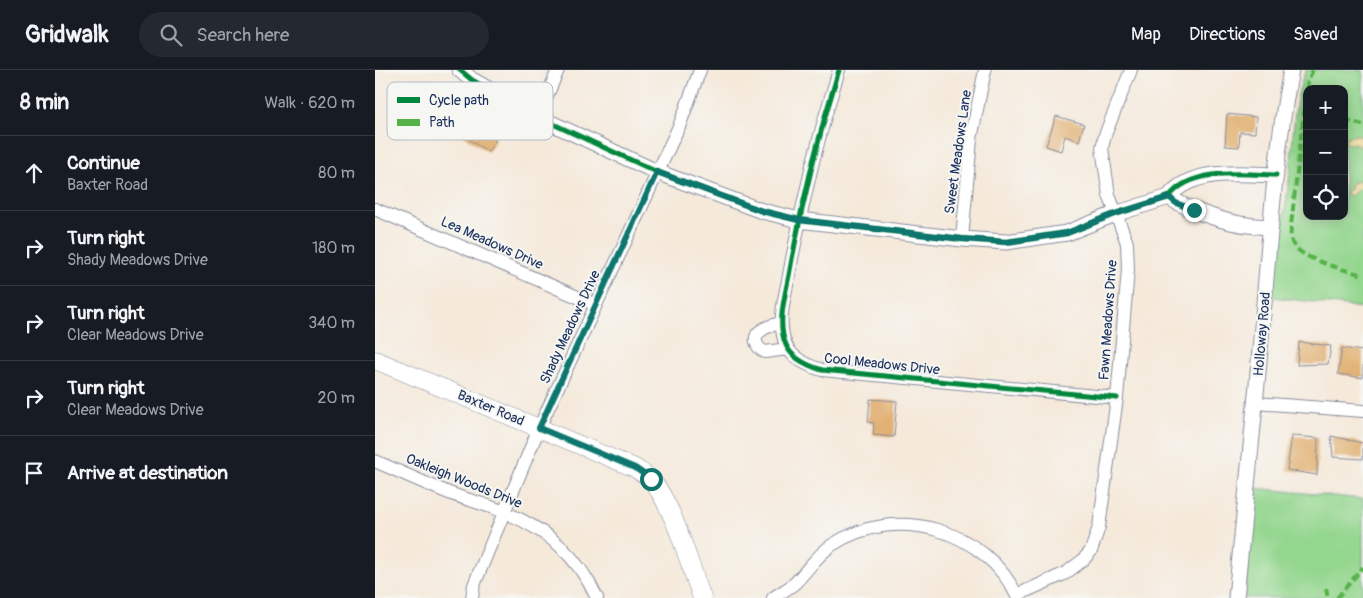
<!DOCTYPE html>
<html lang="en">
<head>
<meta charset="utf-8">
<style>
	:root { --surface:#171b24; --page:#242831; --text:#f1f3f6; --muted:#9ea1a6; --line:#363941 }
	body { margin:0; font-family:Pangolin,sans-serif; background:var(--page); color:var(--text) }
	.controls { position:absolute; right:15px; top:15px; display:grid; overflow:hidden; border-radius:10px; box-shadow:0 2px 12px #0003 }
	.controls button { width:45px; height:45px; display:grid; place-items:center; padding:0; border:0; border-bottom:1px solid var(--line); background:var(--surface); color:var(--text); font:25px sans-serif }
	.stop { position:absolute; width:15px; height:15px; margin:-11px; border:4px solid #0f766e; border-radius:50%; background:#fff }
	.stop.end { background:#0f766e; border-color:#fff; box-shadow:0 1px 5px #0008 }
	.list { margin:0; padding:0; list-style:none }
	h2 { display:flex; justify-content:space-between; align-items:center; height:65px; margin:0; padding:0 20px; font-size:21px }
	h2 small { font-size:16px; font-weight:400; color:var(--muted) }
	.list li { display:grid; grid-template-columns:32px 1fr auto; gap:15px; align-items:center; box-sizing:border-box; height:75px; padding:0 20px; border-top:1px solid var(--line) }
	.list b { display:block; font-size:19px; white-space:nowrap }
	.list p { margin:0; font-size:16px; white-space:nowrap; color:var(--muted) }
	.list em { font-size:16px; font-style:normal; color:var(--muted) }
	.icon { flex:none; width:28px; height:28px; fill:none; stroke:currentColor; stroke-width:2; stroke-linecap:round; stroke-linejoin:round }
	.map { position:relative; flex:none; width:988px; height:528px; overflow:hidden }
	header { display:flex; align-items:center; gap:30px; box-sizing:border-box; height:70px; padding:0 25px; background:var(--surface); border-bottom:1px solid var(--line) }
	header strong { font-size:24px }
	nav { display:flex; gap:28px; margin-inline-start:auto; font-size:18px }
	.search { width:350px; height:45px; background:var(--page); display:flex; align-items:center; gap:12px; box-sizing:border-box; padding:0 18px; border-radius:28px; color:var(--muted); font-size:19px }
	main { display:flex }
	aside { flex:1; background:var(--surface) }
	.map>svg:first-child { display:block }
</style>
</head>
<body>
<header>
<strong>Gridwalk</strong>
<div class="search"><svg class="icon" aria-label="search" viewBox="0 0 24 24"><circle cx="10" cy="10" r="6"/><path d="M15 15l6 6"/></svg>Search here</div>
<nav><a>Map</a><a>Directions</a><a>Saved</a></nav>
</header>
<main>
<aside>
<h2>8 min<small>Walk · 620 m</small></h2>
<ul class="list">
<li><svg class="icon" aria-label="ahead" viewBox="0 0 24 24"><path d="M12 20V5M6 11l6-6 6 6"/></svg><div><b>Continue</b><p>Baxter Road</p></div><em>80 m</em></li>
<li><svg class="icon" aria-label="right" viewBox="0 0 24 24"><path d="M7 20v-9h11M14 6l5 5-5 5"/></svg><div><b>Turn right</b><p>Shady Meadows Drive</p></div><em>180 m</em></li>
<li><svg class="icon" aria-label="right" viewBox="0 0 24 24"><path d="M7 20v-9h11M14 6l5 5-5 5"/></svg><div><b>Turn right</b><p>Clear Meadows Drive</p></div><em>340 m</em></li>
<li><svg class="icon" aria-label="right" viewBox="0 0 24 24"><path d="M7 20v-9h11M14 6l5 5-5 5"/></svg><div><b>Turn right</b><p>Clear Meadows Drive</p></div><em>20 m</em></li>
<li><svg class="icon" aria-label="arrive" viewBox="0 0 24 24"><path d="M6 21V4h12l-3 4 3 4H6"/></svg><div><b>Arrive at destination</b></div></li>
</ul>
</aside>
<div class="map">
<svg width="988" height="528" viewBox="0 0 988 528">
	<rect width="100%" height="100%" fill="#f6f6f2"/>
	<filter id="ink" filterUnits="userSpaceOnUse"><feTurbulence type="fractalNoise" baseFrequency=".02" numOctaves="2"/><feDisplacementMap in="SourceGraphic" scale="10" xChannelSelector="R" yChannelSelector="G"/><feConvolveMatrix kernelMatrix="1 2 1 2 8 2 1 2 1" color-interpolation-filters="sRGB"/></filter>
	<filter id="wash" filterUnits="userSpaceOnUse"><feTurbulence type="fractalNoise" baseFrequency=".0096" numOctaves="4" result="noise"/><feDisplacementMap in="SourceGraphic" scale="20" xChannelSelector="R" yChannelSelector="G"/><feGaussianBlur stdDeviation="1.12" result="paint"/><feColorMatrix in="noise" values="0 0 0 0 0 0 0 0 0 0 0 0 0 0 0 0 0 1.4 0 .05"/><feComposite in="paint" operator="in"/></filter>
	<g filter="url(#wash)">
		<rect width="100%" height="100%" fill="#f5e9da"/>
		<path fill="#93d68d" stroke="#578276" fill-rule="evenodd" d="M931 0H988V238L897 227C903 185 910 143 915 102 919 68 917 32 931 0ZM932 19H969V146H932Z
			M880 418 988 429V528H870Z"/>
		<path fill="#eeda9e" stroke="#84847e" d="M982 65H986L988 69V79L980 73 974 74 970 72 972 67Z
			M983 111 986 114V118L981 121 976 126 972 125 971 122 975 119 976 113Z"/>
		<g id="blocks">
			<path fill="#e1b173" d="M102 39 116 48 108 61 121 69 113 82 86 64Z
				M852 44 881 47 880 63 865 62 864 77 850 76Z
				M681 46 709 54 704 71 690 66 686 81 671 76Z
				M924 272 956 276 953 294 922 295Z
				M967 278 988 281V308L963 304Z
				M495 329 522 331 519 367 498 365 499 353 493 352Z
				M917 366 943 368 942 405 912 400Z
				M956 366 988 373V389L958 387Z"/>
		</g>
	</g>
	<g filter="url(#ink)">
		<use href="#blocks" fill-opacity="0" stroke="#888c9c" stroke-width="1"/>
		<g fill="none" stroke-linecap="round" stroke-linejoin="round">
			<g stroke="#888c9c" stroke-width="14">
				<path id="minor" d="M464 0C443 66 427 132 415 200 411 223 401 252 411 275 417 289 434 296 447 300L742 328
					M163 47 183 0
					M0 139 221 235
					M587 169 596 69 610 0
					M406 253C400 255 392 256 387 260 376 266 381 278 390 282L413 279
					M881 333 988 341
					M0 391C25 402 49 413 74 423 92 430 111 434 129 442 173 460 202 485 222 528
					M642 525 691 503 708 490 716 481 724 457 742 328 753 200 752 173 734 125 727 78 730 65 756 0
					M97 528 99 515 164 358 305 54 325 0
					M398 528C405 523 413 519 420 513 433 500 442 485 457 475 521 433 611 459 643 528"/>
			</g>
			<g stroke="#888c9c" stroke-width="17">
				<path id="tertiary" d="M85 0 97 10 163 47 282 102 387 141 424 150 587 169 631 172 692 163 740 144 794 127C816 97 869 104 901 105
					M794 127C802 133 809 136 819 140 846 151 867 156 896 157
					M861 528C869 441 879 354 886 268 894 178 899 88 916 0"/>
			</g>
			<g stroke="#888c9c" stroke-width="19">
				<path id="secondary" d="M0 290 260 398C265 402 272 405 276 410 298 434 315 496 327 528"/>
			</g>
			<use href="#minor" stroke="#fff" stroke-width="12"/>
			<use href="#tertiary" stroke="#fff" stroke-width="15"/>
			<use href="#secondary" stroke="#fff" stroke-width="18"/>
			<path stroke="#55b248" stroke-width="4" stroke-dasharray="8 4" stroke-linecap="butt" d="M932 19 933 10 938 0
				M929 41 932 20
				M932 41H929L916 156C916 161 915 167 917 172 923 189 971 200 988 205
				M969 50 988 55
				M951 518 953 528
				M962 528 988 497"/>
			<g stroke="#f6f6f2" stroke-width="8">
				<path id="cycleway" d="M85 0 97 10 163 47 282 102 387 141 424 150 587 169 631 172 692 163 740 144 794 127C816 97 869 104 901 105
					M464 0C443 66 427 132 415 200 411 223 401 252 411 275 417 289 434 296 447 300L742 328"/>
			</g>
			<use href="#cycleway" stroke="#00873e" stroke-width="5"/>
		</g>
	</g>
	<g fill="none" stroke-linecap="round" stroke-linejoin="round" filter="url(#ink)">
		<path stroke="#0f766e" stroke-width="6" d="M276 409 260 398 164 358 282 102 387 141 424 150 587 169 632 172 692 163 740 144 794 127 801 133 819 140"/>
	</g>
	<g text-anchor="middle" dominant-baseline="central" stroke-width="4" stroke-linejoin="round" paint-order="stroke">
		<g font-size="14" fill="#1b2f5e" stroke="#f6f6f2">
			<text transform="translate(583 82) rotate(-82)">Sweet Meadows Lane</text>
			<text transform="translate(117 173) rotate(24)">Lea Meadows Drive</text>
			<text transform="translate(733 250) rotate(-86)">Fawn Meadows Drive</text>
			<text transform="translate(195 257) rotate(-65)">Shady Meadows Drive</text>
			<text transform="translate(887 264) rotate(-85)">Holloway Road</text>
			<text transform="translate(507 294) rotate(6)">Cool Meadows Drive</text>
			<text transform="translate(116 338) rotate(23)">Baxter Road</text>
			<text transform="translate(89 411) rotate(22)">Oakleigh Woods Drive</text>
		</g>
	</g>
	<rect x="12" y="12" width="166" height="58" rx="8" fill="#f6f6f2" stroke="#b4bac6" stroke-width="1"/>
	<rect x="22" y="27" width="23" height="6" fill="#00873e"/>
	<rect x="22" y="49" width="23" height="7" fill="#55b248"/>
	<g font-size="14" fill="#1b2f5e">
		<text x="54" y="35">Cycle path</text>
		<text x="54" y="57">Path</text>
	</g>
</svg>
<div class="controls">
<button>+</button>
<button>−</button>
<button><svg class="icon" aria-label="locate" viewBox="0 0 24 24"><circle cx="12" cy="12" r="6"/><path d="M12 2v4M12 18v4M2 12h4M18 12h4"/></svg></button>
</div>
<div class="stop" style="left:276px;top:409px"></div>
<div class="stop end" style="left:819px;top:140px"></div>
</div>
</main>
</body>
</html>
